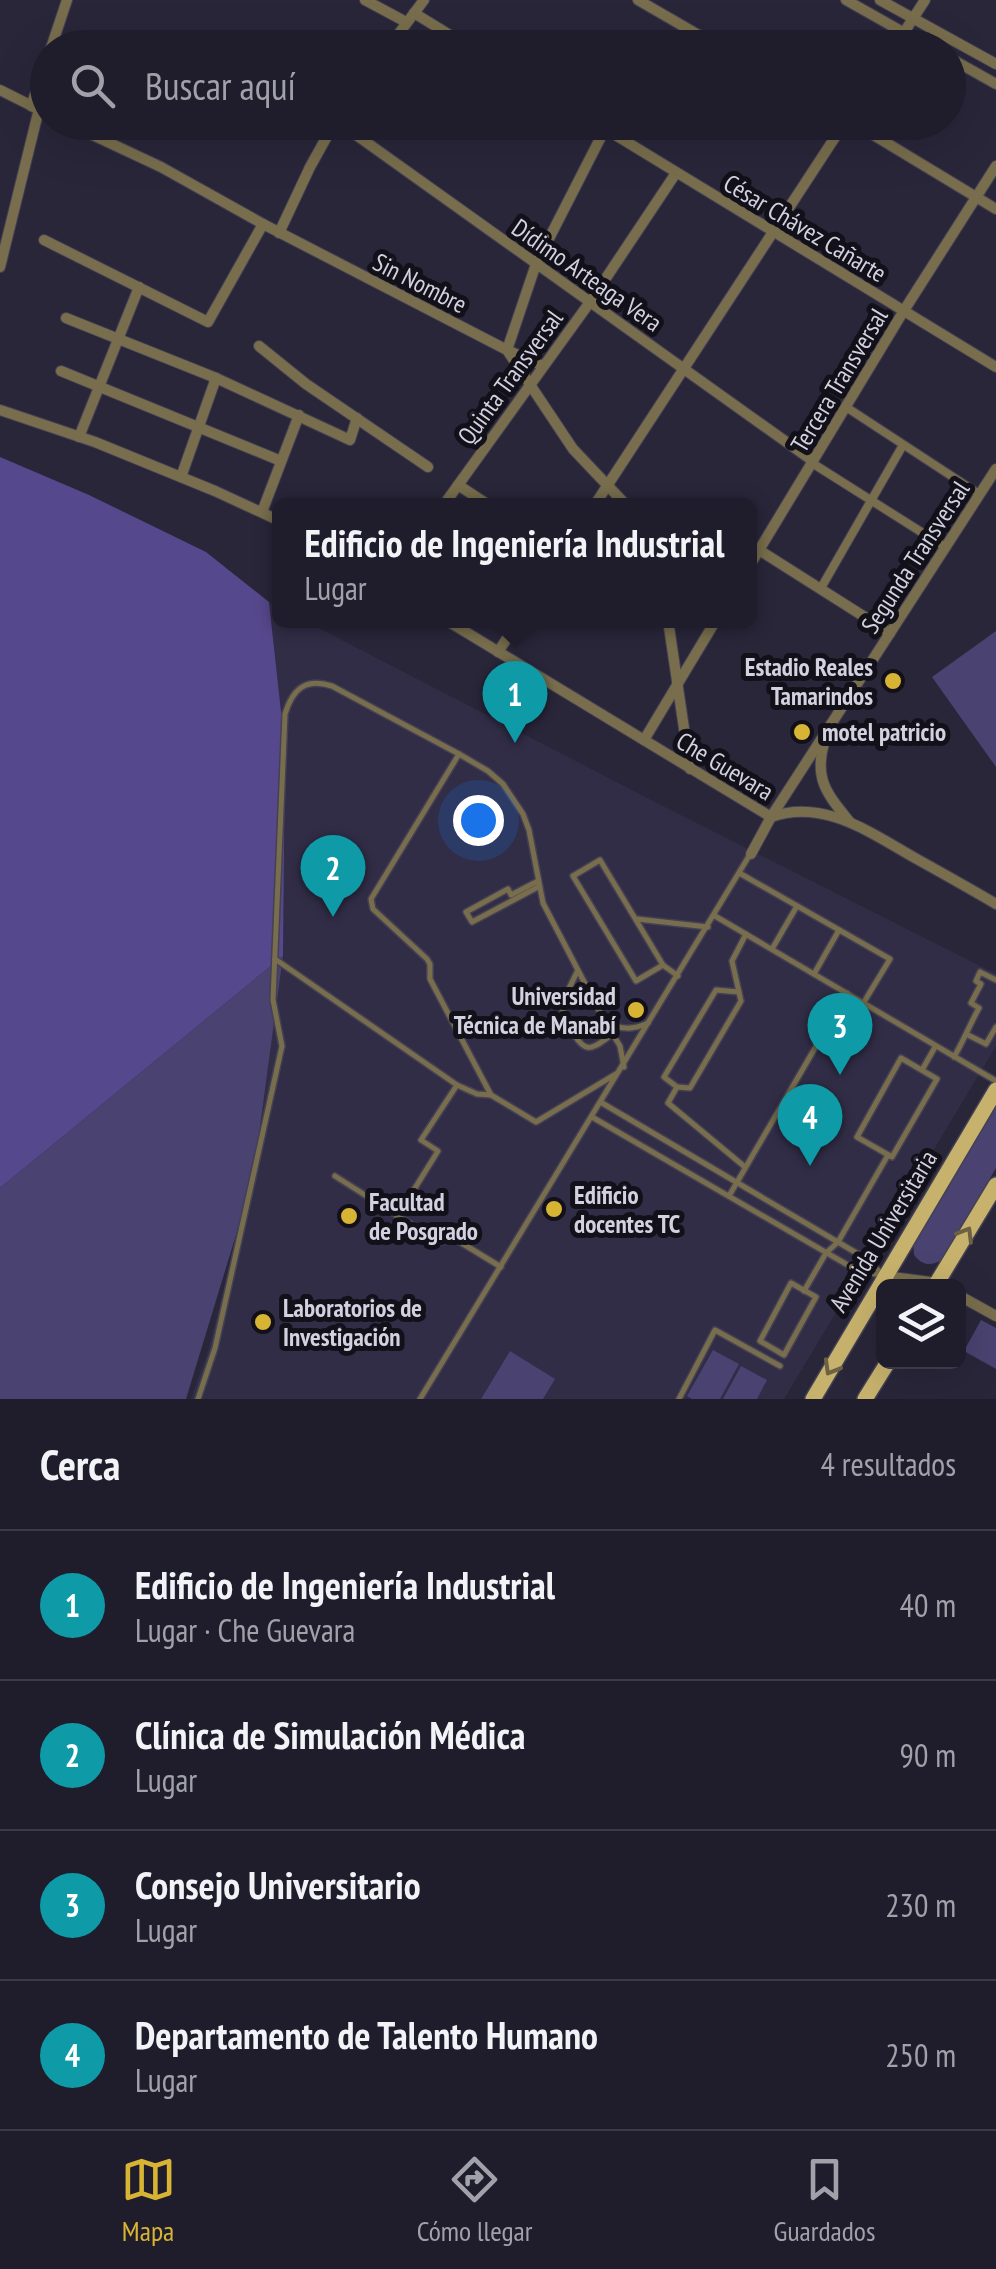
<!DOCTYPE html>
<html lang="es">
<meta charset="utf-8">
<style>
body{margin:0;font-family:"PT Sans Narrow",sans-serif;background:#2c2938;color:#f1f3f6}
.controls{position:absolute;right:30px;bottom:30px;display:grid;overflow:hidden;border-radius:15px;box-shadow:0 10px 40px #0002}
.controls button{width:90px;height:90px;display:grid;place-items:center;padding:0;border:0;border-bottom:2px solid #3c3a48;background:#1f1c2c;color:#f1f3f6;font:50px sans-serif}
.you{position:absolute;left:478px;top:820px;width:35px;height:35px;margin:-25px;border:8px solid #fff;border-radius:50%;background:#1a73e8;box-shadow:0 0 0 15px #1a73e833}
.badge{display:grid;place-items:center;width:65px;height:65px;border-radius:50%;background:#d7b434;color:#fff;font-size:32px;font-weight:700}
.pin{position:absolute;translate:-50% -82px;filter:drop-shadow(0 2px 5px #0008)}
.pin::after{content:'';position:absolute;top:52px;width:35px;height:30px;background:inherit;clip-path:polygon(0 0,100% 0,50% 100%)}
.popup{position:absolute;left:272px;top:498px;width:485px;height:130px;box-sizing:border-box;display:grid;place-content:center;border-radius:15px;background:#1f1c2c;filter:drop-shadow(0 2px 8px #0005);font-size:32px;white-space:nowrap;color:#a1a1a9}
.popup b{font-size:38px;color:#f1f3f6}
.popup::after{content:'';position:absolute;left:50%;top:100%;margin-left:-20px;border:20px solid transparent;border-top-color:#1f1c2c}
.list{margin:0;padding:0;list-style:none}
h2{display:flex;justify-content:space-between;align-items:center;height:130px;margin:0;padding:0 40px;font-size:42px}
h2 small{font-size:32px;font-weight:400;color:#a1a1a9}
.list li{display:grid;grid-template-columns:65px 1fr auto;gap:30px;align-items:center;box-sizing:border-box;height:150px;padding:0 40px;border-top:2px solid #3c3a48}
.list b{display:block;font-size:38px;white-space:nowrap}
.list p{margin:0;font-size:32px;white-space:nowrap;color:#a1a1a9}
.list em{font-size:32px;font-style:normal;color:#a1a1a9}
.icon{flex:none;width:55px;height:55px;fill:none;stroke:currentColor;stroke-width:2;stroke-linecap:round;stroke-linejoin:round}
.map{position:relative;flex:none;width:996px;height:1399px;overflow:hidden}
.search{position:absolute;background:#1f1c2c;box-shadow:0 10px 40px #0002;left:30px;right:30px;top:30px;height:110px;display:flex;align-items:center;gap:25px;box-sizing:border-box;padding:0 35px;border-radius:55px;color:#a1a1a9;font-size:38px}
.sheet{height:730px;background:#1f1c2c}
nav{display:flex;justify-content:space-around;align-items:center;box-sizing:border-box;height:140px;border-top:2px solid #3c3a48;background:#1f1c2c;font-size:28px;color:#a1a1a9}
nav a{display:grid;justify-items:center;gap:5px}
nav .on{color:#d7b434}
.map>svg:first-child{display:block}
.built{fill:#312d47}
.green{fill:#4a4270}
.forest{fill:#56488c}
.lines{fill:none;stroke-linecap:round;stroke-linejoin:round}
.service-casing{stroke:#444154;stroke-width:8}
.pedestrian-casing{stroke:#444154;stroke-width:10}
.minor-casing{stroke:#444154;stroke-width:12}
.primary-casing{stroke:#444154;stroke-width:18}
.service{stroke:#786e4d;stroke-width:5}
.pedestrian{stroke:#786e4d;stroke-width:8}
.minor{stroke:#786e4d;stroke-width:10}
.primary{stroke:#c7b26d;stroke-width:15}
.oneway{stroke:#6c6143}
.poi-dot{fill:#d7b434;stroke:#121019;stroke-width:4}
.labels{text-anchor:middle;stroke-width:10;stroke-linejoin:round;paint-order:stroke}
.street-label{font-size:25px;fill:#d3d1df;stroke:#121019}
.poi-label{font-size:25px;font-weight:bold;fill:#d3d1df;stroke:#121019;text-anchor:start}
</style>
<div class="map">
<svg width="996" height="1399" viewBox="0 0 996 1399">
<rect width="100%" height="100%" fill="#29263a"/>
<!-- built -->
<polygon class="built" points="269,602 280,608 280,620 305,621 657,803 996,974 996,1046 784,1399 191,1399 207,1354 253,1180 283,956 285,748"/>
<!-- green -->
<g class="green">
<polygon points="996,631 996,767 932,677"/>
<polygon points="283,956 253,1179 186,1399 0,1399 0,1188"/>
<path d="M996,1100V1168L942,1260C930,1266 923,1266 914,1255L913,1241Z"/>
<polygon points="981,1320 996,1328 996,1369 964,1351"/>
<polygon points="713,1350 739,1364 720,1399 692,1399 687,1396"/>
<polygon points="510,1351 555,1379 543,1399 481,1399"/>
<polygon points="741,1366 767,1380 757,1399 723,1399"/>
</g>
<!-- forest -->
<polygon class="forest" points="0,457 89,495 206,552 269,602 285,748 283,956 0,1188"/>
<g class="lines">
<!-- service casing -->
<g class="service-casing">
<g id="service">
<polyline points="459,754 371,899 373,909 427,959 430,964 430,979 491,1095 536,1122 616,1074"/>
<polyline points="741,874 890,959 864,1002"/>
<polyline points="538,881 511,895 508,889 466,912 472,922 538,887"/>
<polyline points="715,916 996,1081"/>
<polyline points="637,919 708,927"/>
<polyline points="772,949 797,906"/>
<polyline points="275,959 457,1085 477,1094 491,1095"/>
<polyline points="663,965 636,981 573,876 600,860 663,965 678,976"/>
<path d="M577,972C572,983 562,999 563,1011C564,1019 570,1027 574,1034C587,1057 595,1046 613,1034"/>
<polyline points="814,974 839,930"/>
<polyline points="739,992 716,990 664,1077 677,1087 668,1103 745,1167"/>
<path d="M606,1022C621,1030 633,1030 648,1023"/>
<polyline points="968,1035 986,1044 996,1027"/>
<path d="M954,1057C964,1040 970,1024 979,1008L971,1003L981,984L976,981L980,972L996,980"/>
<polygon points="901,1058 937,1079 892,1157 857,1137"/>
<polyline points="922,1070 935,1047"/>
<polyline points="677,1087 690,1088 741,1001 732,961 746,934"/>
<polyline points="602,1103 865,1258 882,1274"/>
<polyline points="592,1117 858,1271 882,1275"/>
<polyline points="335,1176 439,1242 455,1239 501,1267"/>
<polyline points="729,1196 847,993"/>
<polyline points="397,1217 438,1151 421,1140 457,1085"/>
<polygon points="791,1283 816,1297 784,1355 760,1341"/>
<polyline points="804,1291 826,1253 838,1242 888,1155"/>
<path d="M198,1399L215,1348L282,1046L273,1000L285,714C293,688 306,678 332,686L459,754L488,771L503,784L523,814L529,830L543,903L604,1020L620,1046L624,1067"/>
<polyline points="420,1399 749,856"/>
<polyline points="679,1399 715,1330 780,1366"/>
</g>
</g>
<!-- pedestrian casing -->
<g class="pedestrian-casing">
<g id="pedestrian">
<polyline points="846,407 979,494"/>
<polyline points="812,463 945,547"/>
<polyline points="821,588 903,445"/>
</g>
</g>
<!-- minor casing -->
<g class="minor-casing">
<g id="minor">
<polyline points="365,0 406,22"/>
<polyline points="638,0 721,48"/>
<polyline points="846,0 931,48"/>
<polyline points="880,0 996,64"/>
<polyline points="414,13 471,48"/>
<polyline points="211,42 220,48"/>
<polyline points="51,48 67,0"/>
<polyline points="388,48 424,0"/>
<polyline points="894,48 925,0"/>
<polyline points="948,57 996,84"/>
<polyline points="0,90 48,114"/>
<polyline points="65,122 161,167 263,224 507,350 543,366"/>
<polyline points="338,122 813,461"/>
<polyline points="594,122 996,367"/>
<polyline points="852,122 996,209"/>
<polyline points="605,129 536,264 507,350 573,449 627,506"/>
<polyline points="279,233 310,167 335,122"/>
<polyline points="44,240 208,322 263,224"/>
<polyline points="0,267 39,109 31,106 48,58"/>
<polyline points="66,318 216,378 350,440 357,418"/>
<polyline points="259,346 306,384 428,467"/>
<polyline points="61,371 281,461"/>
<polyline points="0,410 95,442 215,491 280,521"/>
<polyline points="79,437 139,287"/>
<polyline points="181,477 216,378"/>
<polyline points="458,485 490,506"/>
<polyline points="443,506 590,302 676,173"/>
<polyline points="594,506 845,122"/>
<polyline points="262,512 299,415"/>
<polyline points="759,550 890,633"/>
<polyline points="750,565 903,312 996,166"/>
<path d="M446,620L771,817C823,798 871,833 915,858C942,873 969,888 996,904"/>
<polyline points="668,620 690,769"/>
<polyline points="498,652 519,620"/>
<polyline points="644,740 716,620"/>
<path d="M824,743C814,779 827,794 849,821"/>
<polyline points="751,854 771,817 996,469"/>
<polyline points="884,1276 938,1283"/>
<polyline points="958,1295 996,1316"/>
</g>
</g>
<!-- primary casing -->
<g class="primary-casing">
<g id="primary">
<polyline points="935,1286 996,1185"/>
<polyline points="813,1399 996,1090"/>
<polyline points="865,1399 888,1362"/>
</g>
</g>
<!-- service -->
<use href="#service" class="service"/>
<!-- pedestrian -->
<use href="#pedestrian" class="pedestrian"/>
<!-- minor -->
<use href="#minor" class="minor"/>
<!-- primary -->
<use href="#primary" class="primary"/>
</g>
<!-- one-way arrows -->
<defs><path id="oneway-chevron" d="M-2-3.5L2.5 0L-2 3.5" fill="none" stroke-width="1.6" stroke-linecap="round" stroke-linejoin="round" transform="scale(2.5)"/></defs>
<g class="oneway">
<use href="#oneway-chevron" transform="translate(966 1234) rotate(-59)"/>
<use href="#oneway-chevron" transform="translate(831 1368) rotate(120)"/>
</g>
<!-- markers -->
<g class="poi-dot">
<circle cx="893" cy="681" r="10"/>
<circle cx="802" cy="732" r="10"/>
<circle cx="636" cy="1010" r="10"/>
<circle cx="554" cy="1209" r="10"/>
<circle cx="349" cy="1216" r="10"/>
<circle cx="263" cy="1322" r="10"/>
</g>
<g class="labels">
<!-- street labels -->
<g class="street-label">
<text transform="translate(805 228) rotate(31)" y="9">César Chávez Cañarte</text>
<text transform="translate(587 275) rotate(35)" y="9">Dídimo Arteaga Vera</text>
<text transform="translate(420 283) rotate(27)" y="9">Sin Nombre</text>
<text transform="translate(510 377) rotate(-54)" y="9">Quinta Transversal</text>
<text transform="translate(839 380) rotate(-59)" y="9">Tercera Transversal</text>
<text transform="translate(915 557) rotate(-57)" y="9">Segunda Transversal</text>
<text transform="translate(725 766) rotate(31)" y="9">Che Guevara</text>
<text transform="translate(883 1231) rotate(-59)" y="9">Avenida Universitaria</text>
</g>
<!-- poi labels -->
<g class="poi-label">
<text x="873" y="676" text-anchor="end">Estadio Reales<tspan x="873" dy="29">Tamarindos</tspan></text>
<text x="822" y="741">motel patricio</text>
<text x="616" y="1005" text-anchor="end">Universidad<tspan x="616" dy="29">Técnica de Manabí</tspan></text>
<text x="574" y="1204">Edificio<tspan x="574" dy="29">docentes TC</tspan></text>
<text x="369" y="1211">Facultad<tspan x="369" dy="29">de Posgrado</tspan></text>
<text x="283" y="1317">Laboratorios de<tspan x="283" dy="29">Investigación</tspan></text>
</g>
</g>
</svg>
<div class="controls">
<button><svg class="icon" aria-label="layers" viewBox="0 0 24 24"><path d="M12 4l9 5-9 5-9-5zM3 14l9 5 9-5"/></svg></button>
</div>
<div class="you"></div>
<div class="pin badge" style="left:515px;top:743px;background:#0f9aa8">1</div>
<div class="popup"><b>Edificio de Ingeniería Industrial</b>Lugar</div>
<div class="pin badge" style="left:333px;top:917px;background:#0f9aa8">2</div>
<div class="pin badge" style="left:840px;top:1075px;background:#0f9aa8">3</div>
<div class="pin badge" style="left:810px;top:1166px;background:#0f9aa8">4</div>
<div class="search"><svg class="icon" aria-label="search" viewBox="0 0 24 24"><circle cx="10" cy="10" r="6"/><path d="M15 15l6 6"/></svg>Buscar aquí</div>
</div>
<section class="sheet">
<h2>Cerca<small>4 resultados</small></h2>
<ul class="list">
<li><span class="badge" style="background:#0f9aa8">1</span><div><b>Edificio de Ingeniería Industrial</b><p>Lugar · Che Guevara</p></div><em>40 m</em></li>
<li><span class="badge" style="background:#0f9aa8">2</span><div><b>Clínica de Simulación Médica</b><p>Lugar</p></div><em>90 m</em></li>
<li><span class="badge" style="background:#0f9aa8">3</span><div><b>Consejo Universitario</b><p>Lugar</p></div><em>230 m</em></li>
<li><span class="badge" style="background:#0f9aa8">4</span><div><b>Departamento de Talento Humano</b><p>Lugar</p></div><em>250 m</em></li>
</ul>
</section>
<nav>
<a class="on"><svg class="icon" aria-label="map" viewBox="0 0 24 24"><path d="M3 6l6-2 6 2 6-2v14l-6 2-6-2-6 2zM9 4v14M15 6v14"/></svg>Mapa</a>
<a><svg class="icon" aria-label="directions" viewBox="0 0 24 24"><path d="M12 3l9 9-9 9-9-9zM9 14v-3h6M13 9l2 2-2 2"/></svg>Cómo llegar</a>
<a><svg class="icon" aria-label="saved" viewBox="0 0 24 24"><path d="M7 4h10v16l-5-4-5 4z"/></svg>Guardados</a>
</nav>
